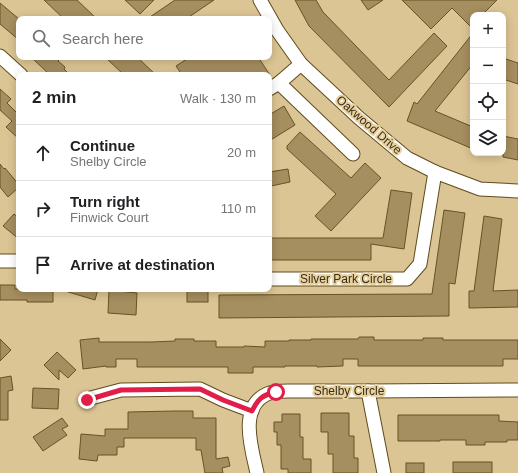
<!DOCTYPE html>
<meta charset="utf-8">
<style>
body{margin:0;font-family:Helvetica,sans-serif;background:#f6f6f6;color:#202124}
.controls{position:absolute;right:12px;top:12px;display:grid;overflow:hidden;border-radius:8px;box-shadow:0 2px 10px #0003}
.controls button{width:36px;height:36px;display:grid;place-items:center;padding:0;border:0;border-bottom:1px solid #e0e0e0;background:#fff;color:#202124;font:20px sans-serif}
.stop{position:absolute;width:12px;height:12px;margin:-9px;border:3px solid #e11d48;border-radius:50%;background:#fff}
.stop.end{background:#e11d48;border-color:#fff;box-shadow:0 1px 4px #0008}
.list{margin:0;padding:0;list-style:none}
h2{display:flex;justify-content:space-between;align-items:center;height:52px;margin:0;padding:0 16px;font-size:17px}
h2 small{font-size:13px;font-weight:400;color:#757577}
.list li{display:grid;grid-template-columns:26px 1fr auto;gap:12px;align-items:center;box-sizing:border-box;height:56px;padding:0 16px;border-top:1px solid #e0e0e0}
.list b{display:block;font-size:15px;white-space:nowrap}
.list p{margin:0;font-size:13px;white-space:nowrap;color:#757577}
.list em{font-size:13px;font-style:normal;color:#757577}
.icon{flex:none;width:22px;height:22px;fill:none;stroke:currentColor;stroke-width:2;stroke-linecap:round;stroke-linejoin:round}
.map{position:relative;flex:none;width:518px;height:473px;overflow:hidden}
.search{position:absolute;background:#fff;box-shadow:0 2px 10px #0003;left:16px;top:16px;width:256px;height:44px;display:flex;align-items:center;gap:10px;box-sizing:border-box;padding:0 14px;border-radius:8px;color:#757577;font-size:15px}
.panel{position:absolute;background:#fff;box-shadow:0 2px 10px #0003;left:16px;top:72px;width:256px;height:220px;border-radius:8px}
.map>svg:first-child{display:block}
.building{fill:#a58e5f;stroke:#675324}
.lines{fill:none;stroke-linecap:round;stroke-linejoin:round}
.minor-casing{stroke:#604b1c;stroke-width:15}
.minor{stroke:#fff;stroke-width:13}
.route{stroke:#e11d48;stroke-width:5}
.labels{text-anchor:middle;stroke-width:4;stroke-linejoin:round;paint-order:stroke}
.street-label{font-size:12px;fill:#372e1a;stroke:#e9d2a0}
</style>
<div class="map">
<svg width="518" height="473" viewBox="0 0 518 473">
<rect width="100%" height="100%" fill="#dcc594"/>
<!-- building -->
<g class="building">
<polygon points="44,0 77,0 97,19 64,19"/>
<polygon points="125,0 154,0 140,14"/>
<polygon points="175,0 214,0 186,19 147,19"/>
<polygon points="295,0 316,0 323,12 389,80 434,33 447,46 389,107 309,26"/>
<polygon points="361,0 383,0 368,10"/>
<polygon points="402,0 497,0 482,15 473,15 473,29 452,8 431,29"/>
<polygon points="0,3 19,19 19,40 0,24"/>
<polygon points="473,33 473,64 435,111 473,127 473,149 407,121 414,102 417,104"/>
<polygon points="31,57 62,57 58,61 65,67 64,69 70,75 50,75"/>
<polygon points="105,57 137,57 156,75 124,75"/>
<polygon points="190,57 258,57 270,75 182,75 176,66"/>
<polygon points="503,58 518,63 518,84 503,79"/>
<polygon points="0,89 11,99 7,103 18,114 19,113 19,139 6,127 12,121 0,110"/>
<polygon points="284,106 295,125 269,141 269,115"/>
<polygon points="300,132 351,178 365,163 381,178 331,231 315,216 336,194 287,149 287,146"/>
<polygon points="503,136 518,139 518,160 503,157"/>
<polygon points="0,164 4,169 5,168 19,185 19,187 8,197 0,187"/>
<polygon points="288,169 290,182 271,186 269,172"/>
<polygon points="391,190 412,193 404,249 371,244 371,260 269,260 269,238 383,238"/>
<polygon points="444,210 465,213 455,284 449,283 449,316 219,318 219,295 432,294"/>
<polygon points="14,214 19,218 19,239 3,226"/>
<polygon points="484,216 502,219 493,291 518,290 518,307 469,308 469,291 474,291"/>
<polygon points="0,285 15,285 15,289 53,289 53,302 27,302 27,300 0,300"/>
<polygon points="65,289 98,289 95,300 65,291"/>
<rect x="187" y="289" width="21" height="13"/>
<polygon points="109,290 137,293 136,315 108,313"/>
<polygon points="359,337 374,337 374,340 423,340 423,338 443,338 443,340 518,340 518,359 503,359 503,366 358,366 358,359 343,359 343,366 317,367 317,366 285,366 285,367 253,367 253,373 228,373 228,367 137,367 137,359 116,359 116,367 106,367 106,366 83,369 80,340 99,338 99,342 151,342 175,341 175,339 194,339 194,341 216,341 216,347 244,347 244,346 265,347 265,341 289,341 289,340 311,340 311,339 358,339"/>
<polygon points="0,339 11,350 0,361"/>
<polygon points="57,352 76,370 68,378 59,370 59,380 44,365"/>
<polygon points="11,376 13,390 8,391 8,420 0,420 0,378"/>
<polygon points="33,388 59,389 58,409 32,408"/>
<polygon points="174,411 193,411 193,418 216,418 216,459 228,457 230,466 222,468 223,473 205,473 201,450 196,450 196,438 124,438 124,447 117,447 117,455 98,455 97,461 79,459 81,434 105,436 105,429 128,429 128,412"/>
<polygon points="321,413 349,413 349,436 354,436 354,458 358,458 358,473 333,473 333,454 328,454 328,432 321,432"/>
<polygon points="282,414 300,414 300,437 303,437 303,459 311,459 311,473 288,473 288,469 281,469 281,445 277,445 277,432 274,432 274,422 282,422"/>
<polygon points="398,415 499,415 499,421 518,422 518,440 507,440 507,442 485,442 485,445 466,445 466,440 440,440 440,441 398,441"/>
<polygon points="62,418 68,426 62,429 67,435 43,451 33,437"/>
<rect x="453" y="462" width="39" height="11"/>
<rect x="406" y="463" width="18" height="10"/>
</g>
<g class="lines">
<!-- minor casing -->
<g class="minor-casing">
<g id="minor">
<polyline points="260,0 277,30 301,64 359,118 407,158 435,172 480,189 518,191"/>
<polyline points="0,56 21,75"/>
<polyline points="279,83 353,154"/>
<polyline points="269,89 279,83 301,64"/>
<polyline points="0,261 19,261"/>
<polyline points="269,279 407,279 420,264 435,172"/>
<polyline points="368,391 384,473"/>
<polyline points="87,399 121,390 200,389 223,400 252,411"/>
<path d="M257,473C252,450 238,407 267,394C274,391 281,391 288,391H368L518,390"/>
</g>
</g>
<!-- minor -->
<use href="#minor" class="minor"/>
</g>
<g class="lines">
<!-- route -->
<path class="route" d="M87,400L121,390L200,389L223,400L252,411C258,399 262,395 276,392"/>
</g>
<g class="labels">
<!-- street labels -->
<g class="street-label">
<text transform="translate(369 125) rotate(41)" y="4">Oakwood Drive</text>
<text x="346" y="283">Silver Park Circle</text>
<text x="349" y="395">Shelby Circle</text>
</g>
</g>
</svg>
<div class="controls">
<button>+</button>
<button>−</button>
<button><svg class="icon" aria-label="locate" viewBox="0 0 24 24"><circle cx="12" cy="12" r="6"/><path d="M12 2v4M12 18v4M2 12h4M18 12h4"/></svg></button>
<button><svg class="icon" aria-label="layers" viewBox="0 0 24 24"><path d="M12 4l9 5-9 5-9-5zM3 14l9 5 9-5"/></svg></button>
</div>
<div class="stop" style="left:276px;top:392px"></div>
<div class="stop end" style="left:87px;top:400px"></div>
<div class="search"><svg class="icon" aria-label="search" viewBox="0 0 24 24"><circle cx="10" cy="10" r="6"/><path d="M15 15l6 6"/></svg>Search here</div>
<section class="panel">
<h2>2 min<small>Walk · 130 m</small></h2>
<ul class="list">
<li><svg class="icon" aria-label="ahead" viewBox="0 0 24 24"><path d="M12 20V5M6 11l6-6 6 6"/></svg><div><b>Continue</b><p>Shelby Circle</p></div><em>20 m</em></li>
<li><svg class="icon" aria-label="right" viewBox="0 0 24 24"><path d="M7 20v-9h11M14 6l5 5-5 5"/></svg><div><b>Turn right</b><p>Finwick Court</p></div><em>110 m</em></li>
<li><svg class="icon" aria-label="arrive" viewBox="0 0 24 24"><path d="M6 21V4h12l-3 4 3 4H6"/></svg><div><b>Arrive at destination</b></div></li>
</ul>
</section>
</div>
